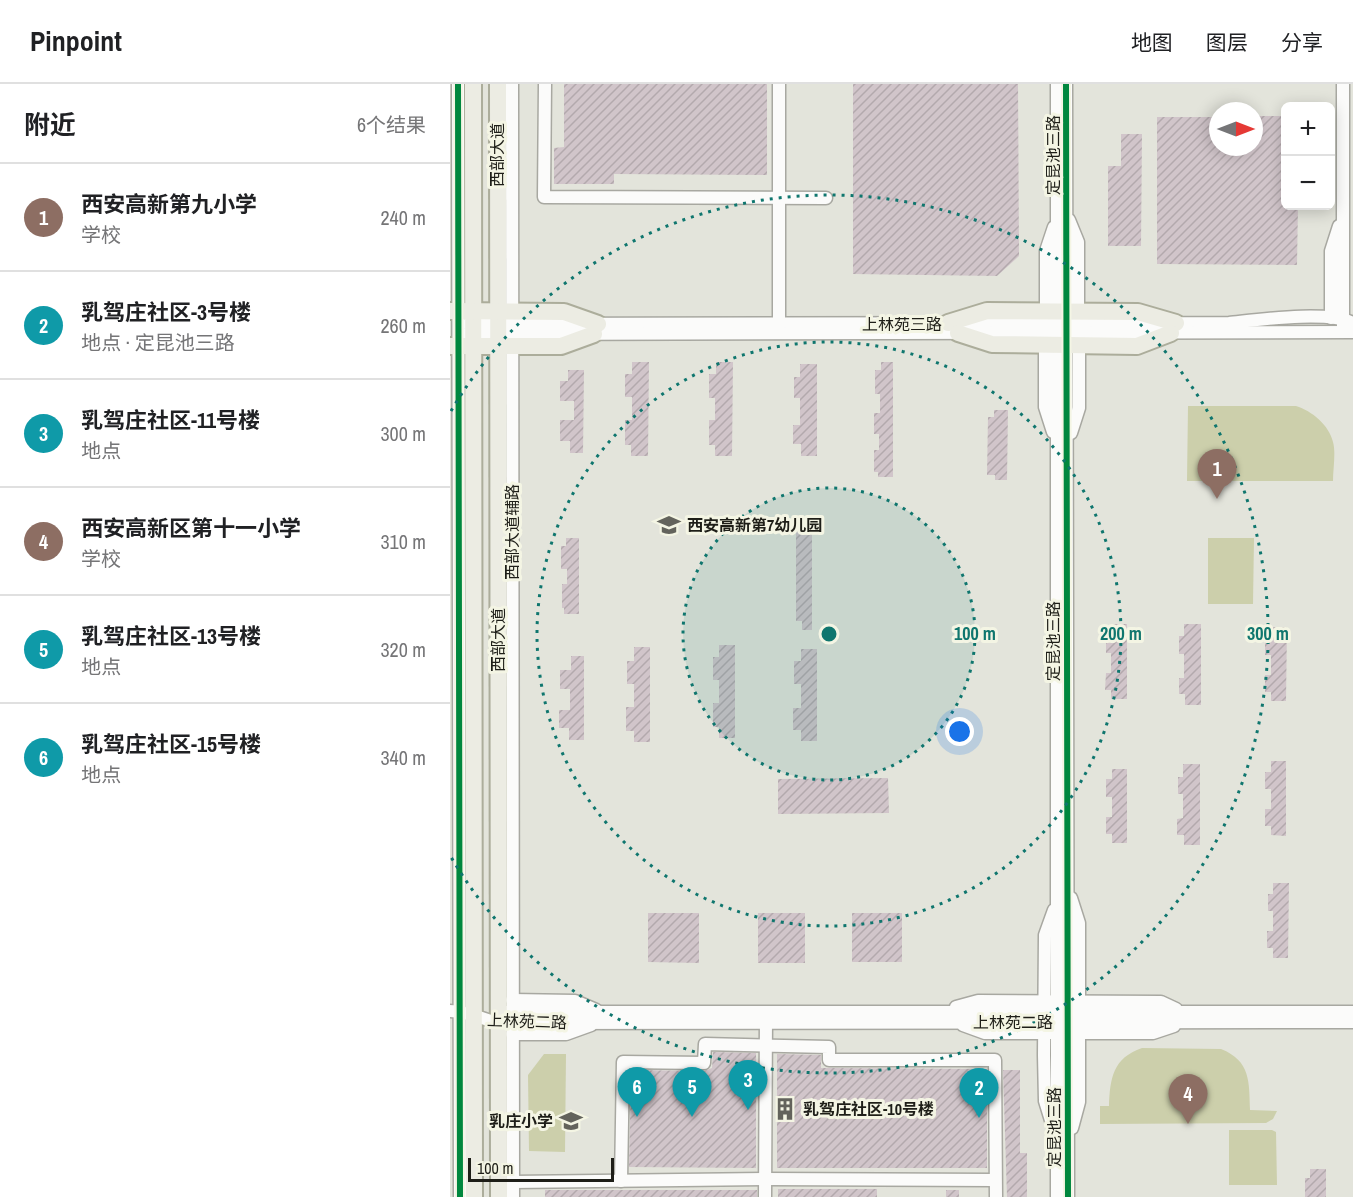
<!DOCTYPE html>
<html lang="zh">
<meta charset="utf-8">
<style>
body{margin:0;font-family:"Archivo Narrow","Noto Sans SC",sans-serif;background:#f6f6f6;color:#202124}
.controls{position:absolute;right:18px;top:18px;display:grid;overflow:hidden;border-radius:9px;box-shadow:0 3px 15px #0003}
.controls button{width:54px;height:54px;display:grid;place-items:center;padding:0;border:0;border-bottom:2px solid #e0e0e0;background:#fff;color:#202124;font:30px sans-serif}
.compass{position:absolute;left:759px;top:18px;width:54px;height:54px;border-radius:50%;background:#fff;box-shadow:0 3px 15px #0003;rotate:90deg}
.scale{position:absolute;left:18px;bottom:15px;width:146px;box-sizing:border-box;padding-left:6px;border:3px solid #1e1e18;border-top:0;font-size:16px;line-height:21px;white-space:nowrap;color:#1e1e18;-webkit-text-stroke:4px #f4f5e4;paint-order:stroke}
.you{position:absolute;left:510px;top:648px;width:21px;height:21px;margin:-15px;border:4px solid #fff;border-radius:50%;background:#1a73e8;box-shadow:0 0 0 9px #1a73e833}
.badge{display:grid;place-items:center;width:39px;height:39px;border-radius:50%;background:#2563eb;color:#fff;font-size:20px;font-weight:700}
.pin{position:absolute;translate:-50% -50px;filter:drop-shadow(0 2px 3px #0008)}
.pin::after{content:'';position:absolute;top:32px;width:21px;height:18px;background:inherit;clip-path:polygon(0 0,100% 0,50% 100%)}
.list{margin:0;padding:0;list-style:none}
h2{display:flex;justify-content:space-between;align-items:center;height:78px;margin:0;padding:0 24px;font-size:26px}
h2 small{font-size:20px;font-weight:400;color:#757577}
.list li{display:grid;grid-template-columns:39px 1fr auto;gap:18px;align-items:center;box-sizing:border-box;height:108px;padding:0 24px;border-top:2px solid #e0e0e0}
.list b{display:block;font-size:22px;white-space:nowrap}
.list p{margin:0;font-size:20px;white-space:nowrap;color:#757577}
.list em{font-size:20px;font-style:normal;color:#757577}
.map{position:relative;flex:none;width:903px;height:1113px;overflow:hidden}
header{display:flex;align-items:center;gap:36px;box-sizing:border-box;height:84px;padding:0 30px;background:#fff;border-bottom:2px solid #e0e0e0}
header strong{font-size:28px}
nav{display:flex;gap:33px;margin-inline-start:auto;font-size:21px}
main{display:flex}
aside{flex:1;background:#fff}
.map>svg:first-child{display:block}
.pitch{fill:#cccfab}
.building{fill:url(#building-hatch)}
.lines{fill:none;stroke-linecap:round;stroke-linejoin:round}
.minor-casing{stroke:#a8a8a1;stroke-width:15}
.major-casing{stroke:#acad9b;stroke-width:20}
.minor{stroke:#fbfbfa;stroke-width:12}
.major{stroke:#ecece3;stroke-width:16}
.cycleway-casing{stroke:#f4f5e4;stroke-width:10}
.cycleway{stroke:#00873e;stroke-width:6}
.ring{fill:none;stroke:#0f766e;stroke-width:3;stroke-dasharray:3 6}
.labels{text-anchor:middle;stroke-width:6;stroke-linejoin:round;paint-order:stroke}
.street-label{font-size:16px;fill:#1e1e18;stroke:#f4f5e4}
.poi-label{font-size:16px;font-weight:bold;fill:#1e1e18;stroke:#f4f5e4;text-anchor:start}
.centre{fill:#0f766e;stroke:#f4f5e4;stroke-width:3}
.ring-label{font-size:18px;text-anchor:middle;font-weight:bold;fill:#0f766e;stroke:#f4f5e4;stroke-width:6;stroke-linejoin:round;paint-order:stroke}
</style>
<header>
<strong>Pinpoint</strong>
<nav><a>地图</a><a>图层</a><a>分享</a></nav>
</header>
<main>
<aside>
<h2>附近<small>6个结果</small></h2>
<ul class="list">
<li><span class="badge" style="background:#8d6e63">1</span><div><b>西安高新第九小学</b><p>学校</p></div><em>240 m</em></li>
<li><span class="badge" style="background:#0f9aa8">2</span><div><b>乳驾庄社区-3号楼</b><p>地点 · 定昆池三路</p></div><em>260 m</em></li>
<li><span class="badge" style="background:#0f9aa8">3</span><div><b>乳驾庄社区-11号楼</b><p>地点</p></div><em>300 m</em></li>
<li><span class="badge" style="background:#8d6e63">4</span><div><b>西安高新区第十一小学</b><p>学校</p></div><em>310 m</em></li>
<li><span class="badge" style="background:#0f9aa8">5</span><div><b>乳驾庄社区-13号楼</b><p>地点</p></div><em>320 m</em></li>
<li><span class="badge" style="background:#0f9aa8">6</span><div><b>乳驾庄社区-15号楼</b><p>地点</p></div><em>340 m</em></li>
</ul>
</aside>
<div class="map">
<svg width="903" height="1113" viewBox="0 0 903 1113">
<defs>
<pattern id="building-hatch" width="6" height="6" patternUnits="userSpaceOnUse" patternTransform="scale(1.5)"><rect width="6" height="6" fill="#d1c5ca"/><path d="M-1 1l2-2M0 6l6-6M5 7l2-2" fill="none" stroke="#b3a9ad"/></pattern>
</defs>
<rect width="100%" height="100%" fill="#e3e4db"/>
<!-- pitch -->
<g class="pitch">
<path d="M738,322H846C862,327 879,341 883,358C886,369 883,385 883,397H737Z"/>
<polygon points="758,454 804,454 803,520 758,520"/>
<path d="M692,964L771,965C801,977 799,998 800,1026L827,1027L823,1035L816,1039L650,1040V1022H659C660,994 663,974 692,964Z"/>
<polygon points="94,970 116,970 115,1068 79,1067 78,991"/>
<polygon points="779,1046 822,1046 826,1048 827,1101 779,1101"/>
</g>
<!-- building -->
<g class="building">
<polygon points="114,0 317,0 317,91 164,90 164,100 104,100 104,64 114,63"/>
<polygon points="403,0 568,0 569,172 547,192 403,190"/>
<polygon points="804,32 836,32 836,122 848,122 847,181 707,180 707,33 768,33 768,63 804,63"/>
<polygon points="671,50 692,50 691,162 658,162 658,82 671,82"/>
<polygon points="182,278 199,278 198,372 181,372 181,361 175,361 175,336 182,336 182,313 175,313 175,290 182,290"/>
<polygon points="266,278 283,278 282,372 265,372 265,361 259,361 259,336 265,336 265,314 259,314 259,290 266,290"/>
<polygon points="431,278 443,278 443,393 428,393 428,388 424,388 424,366 429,366 429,350 424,350 424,329 430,329 430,310 425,310 425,286 431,286"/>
<polygon points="350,280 367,280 367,372 351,372 351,360 343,360 343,341 350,341 350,314 344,314 344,293 350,293"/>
<polygon points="118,286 134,286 133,369 120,369 120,357 110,357 110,336 124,336 124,317 110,317 110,297 118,297"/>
<polygon points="544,326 558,326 557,396 545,396 545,391 537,391 538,333 544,333"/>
<polygon points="352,434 362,434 362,546 352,546 352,537 346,537 346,440 352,440"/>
<polygon points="116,454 129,454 129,530 114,530 114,524 112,524 112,500 117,500 117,485 111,485 111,462 116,462"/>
<polygon points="662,540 677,540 677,615 661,615 661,606 655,606 656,589 661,589 661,569 656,569 656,551 661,551"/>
<polygon points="734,540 751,540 751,621 735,621 735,610 729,610 729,594 734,594 734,570 729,570 729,552 734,552"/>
<polygon points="821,543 837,543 836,617 821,617 821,608 815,608 815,591 821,591 821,571 815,571 815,553 821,553"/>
<polygon points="269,561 285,561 285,654 269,654 269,643 263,643 263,619 269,619 269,596 263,596 263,573 269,573"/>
<polygon points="184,563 200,563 200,658 184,658 184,647 176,647 176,623 184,623 184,600 177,600 177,577 184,577"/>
<polygon points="351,565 367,565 367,657 351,657 351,646 343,646 343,624 351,624 351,600 344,600 344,577 351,577"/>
<polygon points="121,572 134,572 134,656 119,656 119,644 109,644 109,626 120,626 120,605 110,605 110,586 121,586"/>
<polygon points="821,677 836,677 836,752 821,751 821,742 815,742 815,725 821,725 821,705 815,705 815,688 821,688"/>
<polygon points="733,680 750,680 750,761 734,761 734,751 727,751 727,735 733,734 733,710 728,710 728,693 733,693"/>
<polygon points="662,685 677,685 677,759 662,759 662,750 656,750 656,733 662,733 662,713 656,713 656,695 662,695"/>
<polygon points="438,694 439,729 328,730 328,695"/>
<polygon points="823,799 839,799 838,874 823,874 823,864 817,864 817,847 823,847 823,827 818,827 818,810 823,810"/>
<polygon points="198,829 249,829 249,879 198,878"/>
<rect x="308" y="829" width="47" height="50"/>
<rect x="402" y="829" width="50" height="49"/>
<polygon points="263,968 306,969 306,1084 179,1083 181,986 254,987 262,984"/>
<polygon points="327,970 371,971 371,984 379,984 537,985 537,1084 327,1084"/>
<polygon points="553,986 570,986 570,1069 577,1069 577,1113 557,1113"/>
<polygon points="860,1085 876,1085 876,1113 855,1113 855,1094 860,1094"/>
<rect x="328" y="1105" width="99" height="8"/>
<rect x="95" y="1106" width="212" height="7"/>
<rect x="496" y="1106" width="13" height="7"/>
</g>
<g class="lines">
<!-- minor casing -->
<g class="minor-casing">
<g id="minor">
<polyline points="8,0 10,1113"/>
<polyline points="62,0 63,1113"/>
<polyline points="95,0 94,113 376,114"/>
<polyline points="329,0 329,245"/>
<polyline points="607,0 607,1113"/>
<polyline points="616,0 618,1113"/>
<polyline points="893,0 893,242"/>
<polyline points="619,136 628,158 628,234"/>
<polyline points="881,234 881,167 889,142"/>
<polyline points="596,235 596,167 604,143"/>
<path d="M18,240L779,239C808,236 878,226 903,239"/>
<polyline points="16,250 903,248"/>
<polyline points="595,253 595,323 603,348"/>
<polyline points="621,349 629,324 629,254"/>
<polyline points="621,814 629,839 629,1018 622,1044"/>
<polyline points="604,826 595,851 594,971 595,1017 604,1046"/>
<polyline points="62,916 125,917 146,926"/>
<polyline points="506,923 528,917 711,918 726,925"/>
<path d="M0,927C15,927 33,935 48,939L903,938"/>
<polyline points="55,928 903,928"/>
<polyline points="513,941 535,949 602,949"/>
<polyline points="622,949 703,949 724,942"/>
<polyline points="62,950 116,950 141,941"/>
<polyline points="171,1097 173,978 254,979 255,960 379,963 379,976 545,976 546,1113"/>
<polyline points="63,1098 315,1095 545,1096"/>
<polyline points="315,1113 316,932"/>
</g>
</g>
<!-- major casing -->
<g class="major-casing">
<g id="major">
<polyline points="23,0 24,1113"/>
<polyline points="48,0 49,1113"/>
<polyline points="0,227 114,228 148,240"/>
<polyline points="498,239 537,227 688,228 726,239"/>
<polyline points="508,249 542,260 687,262 721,249"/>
<polyline points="0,262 111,262 144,250"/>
</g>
</g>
<!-- minor -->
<use href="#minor" class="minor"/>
<!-- major -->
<use href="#major" class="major"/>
<!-- cycleway casing -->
<g class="cycleway-casing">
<g id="cycleway">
<polyline points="8,0 10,1113"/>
<polyline points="616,0 618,1113"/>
</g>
</g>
<!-- cycleway -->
<use href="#cycleway" class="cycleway"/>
</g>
<!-- distance rings -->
<circle cx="379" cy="550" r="146" fill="#0f766e" fill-opacity=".12"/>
<g class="ring">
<circle cx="379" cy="550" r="146"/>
<circle cx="379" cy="550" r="292"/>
<path d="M1 327A439 439 0 1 1 1 773"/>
</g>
<!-- icons -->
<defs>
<g id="school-bare" transform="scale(1.8)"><path d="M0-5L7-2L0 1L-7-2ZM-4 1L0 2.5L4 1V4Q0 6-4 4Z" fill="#63635c" stroke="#f4f5e4" stroke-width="2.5" paint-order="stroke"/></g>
<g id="building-bare" transform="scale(1.8)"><path d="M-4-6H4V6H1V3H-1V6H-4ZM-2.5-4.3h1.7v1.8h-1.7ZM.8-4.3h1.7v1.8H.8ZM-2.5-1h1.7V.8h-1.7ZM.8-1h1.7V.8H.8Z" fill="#63635c" stroke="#f4f5e4" stroke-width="2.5" paint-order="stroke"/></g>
</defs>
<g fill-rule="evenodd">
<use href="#school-bare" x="219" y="441"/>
<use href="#building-bare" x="335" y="1025"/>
<use href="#school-bare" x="121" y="1037"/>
</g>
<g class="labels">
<!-- street labels -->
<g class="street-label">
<text transform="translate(47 71) rotate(-90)" y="6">西部大道</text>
<text transform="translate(603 71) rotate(-90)" y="6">定昆池三路</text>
<text x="452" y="246">上林苑三路</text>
<text transform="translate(62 448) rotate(-90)" y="6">西部大道辅路</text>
<text transform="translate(48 556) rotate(-90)" y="6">西部大道</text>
<text transform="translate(603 557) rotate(-90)" y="6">定昆池三路</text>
<text transform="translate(77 937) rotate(2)" y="6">上林苑二路</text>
<text x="563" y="944">上林苑二路</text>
<text transform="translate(604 1043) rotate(-90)" y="6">定昆池三路</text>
</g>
<!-- poi labels -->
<g class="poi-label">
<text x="237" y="447">西安高新第7幼儿园</text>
<text x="353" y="1031">乳驾庄社区-10号楼</text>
<text x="103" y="1043" text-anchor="end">乳庄小学</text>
</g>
</g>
<circle cx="379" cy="550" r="9" class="centre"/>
<g class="ring-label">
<text x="525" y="556">100 m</text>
<text x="671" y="556">200 m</text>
<text x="818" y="556">300 m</text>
</g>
</svg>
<div class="controls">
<button>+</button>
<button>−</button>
</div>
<svg class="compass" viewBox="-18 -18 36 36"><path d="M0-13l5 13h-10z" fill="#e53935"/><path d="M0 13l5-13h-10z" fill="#757577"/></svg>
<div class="scale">100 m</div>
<div class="you"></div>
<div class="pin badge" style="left:767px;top:415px;background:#8d6e63">1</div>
<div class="pin badge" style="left:529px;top:1034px;background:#0f9aa8">2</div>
<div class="pin badge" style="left:298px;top:1026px;background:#0f9aa8">3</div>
<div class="pin badge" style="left:738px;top:1040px;background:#8d6e63">4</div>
<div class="pin badge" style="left:242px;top:1033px;background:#0f9aa8">5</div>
<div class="pin badge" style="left:187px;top:1033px;background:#0f9aa8">6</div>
</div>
</main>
